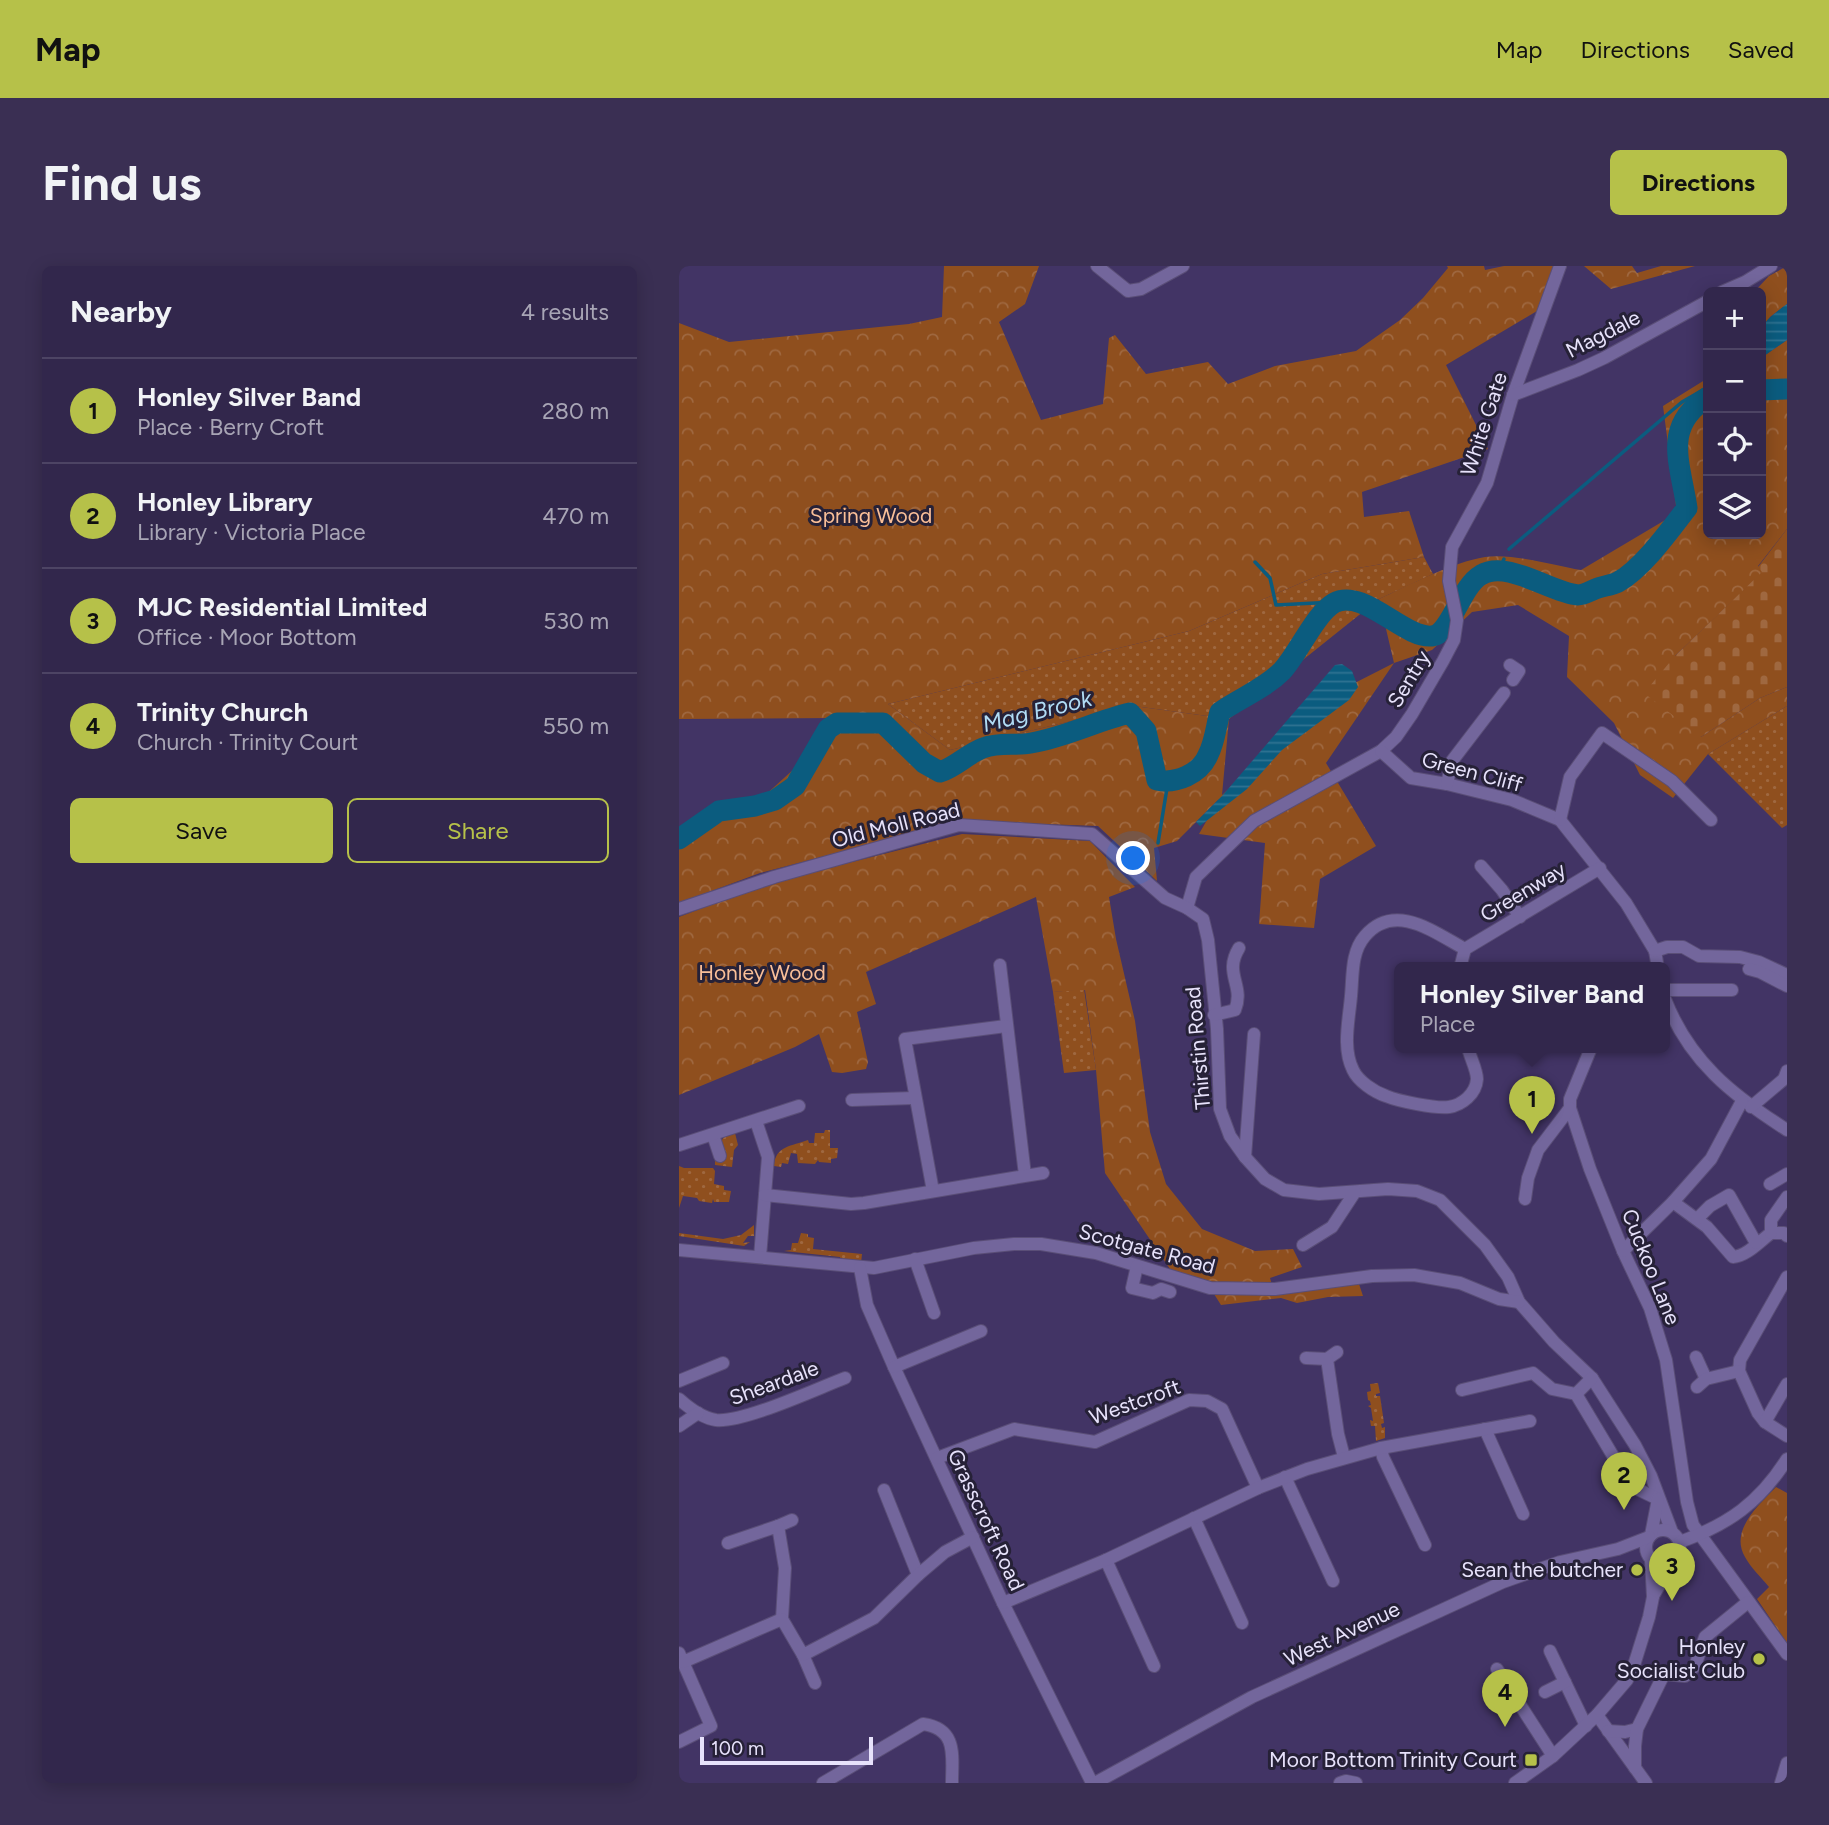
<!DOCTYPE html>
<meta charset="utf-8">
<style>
body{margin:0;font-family:Figtree,sans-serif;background:#3a2f53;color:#f1f3f6}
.controls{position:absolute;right:21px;top:21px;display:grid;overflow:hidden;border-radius:10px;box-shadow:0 4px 18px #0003}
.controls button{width:63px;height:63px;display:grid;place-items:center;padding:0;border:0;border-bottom:2px solid #4d4464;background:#32274c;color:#f1f3f6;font:35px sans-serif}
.scale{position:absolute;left:21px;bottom:18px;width:173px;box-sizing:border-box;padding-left:7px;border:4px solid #e7e2fb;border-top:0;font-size:19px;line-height:24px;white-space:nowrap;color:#e7e2fb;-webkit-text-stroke:5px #262137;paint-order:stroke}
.you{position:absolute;left:455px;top:593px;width:24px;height:24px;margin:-18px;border:5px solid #fff;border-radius:50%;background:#1a73e8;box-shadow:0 0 0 10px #1a73e833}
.badge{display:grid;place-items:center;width:46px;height:46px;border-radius:50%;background:#b6c149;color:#111;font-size:23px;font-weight:700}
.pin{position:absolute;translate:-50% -58px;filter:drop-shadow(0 2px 4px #0008)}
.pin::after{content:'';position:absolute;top:37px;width:24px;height:21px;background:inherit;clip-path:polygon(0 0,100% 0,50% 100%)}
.popup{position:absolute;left:715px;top:696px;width:276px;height:91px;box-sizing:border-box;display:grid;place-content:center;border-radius:10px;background:#32274c;filter:drop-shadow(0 2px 5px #0005);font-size:23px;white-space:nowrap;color:#a8a5b5}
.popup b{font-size:26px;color:#f1f3f6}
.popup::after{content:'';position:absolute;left:50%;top:100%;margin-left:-14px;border:14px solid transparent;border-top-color:#32274c}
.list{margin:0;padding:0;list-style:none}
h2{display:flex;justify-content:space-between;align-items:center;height:91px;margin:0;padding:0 28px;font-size:30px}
h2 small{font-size:23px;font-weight:400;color:#a8a5b5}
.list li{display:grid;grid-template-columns:46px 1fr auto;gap:21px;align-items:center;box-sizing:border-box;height:105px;padding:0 28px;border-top:2px solid #4d4464}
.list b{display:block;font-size:26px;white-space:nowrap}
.list p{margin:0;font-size:23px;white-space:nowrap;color:#a8a5b5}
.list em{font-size:23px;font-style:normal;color:#a8a5b5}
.actions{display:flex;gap:14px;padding:21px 28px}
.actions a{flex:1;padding:16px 0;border:2px solid #b6c149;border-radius:10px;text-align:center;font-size:24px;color:#b6c149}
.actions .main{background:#b6c149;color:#111}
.icon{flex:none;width:38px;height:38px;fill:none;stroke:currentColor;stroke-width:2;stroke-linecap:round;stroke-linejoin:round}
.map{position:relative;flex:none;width:1108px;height:1517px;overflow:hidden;border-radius:10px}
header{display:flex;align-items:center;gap:42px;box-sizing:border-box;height:98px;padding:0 35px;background:#b6c149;color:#111}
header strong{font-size:33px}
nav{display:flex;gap:38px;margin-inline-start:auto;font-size:24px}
.intro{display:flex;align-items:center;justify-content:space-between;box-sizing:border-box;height:168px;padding:0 42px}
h1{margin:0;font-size:49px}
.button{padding:18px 32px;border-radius:10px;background:#b6c149;color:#111;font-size:24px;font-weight:700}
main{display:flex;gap:42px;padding:0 42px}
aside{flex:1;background:#32274c;border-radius:10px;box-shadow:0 4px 18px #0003}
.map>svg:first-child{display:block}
.grass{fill:url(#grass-dots)}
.forest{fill:url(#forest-crowns)}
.cemetery{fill:url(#cemetery-stones)}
.water{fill:url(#water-rules)}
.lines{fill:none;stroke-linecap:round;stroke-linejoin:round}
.stream{stroke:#0b5c7f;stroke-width:3.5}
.river{stroke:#0b5c7f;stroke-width:21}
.minor-casing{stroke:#5a4e77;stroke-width:14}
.minor{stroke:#73669c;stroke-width:12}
.poi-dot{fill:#b6c149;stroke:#262137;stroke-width:2.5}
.labels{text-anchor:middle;stroke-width:6;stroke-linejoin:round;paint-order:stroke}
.street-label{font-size:21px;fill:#e7e2fb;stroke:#262137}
.park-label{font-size:21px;fill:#fabf98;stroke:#262137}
.poi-label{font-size:21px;fill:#e7e2fb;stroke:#262137;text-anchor:end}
.water-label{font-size:23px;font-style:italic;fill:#b1dcf5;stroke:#262137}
</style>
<header>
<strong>Map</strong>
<nav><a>Map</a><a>Directions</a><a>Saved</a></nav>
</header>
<div class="intro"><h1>Find us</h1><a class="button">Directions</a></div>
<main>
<aside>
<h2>Nearby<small>4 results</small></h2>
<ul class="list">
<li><span class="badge">1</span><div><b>Honley Silver Band</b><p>Place · Berry Croft</p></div><em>280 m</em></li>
<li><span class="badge">2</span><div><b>Honley Library</b><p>Library · Victoria Place</p></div><em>470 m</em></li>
<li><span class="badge">3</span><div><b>MJC Residential Limited</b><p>Office · Moor Bottom</p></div><em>530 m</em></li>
<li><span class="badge">4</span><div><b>Trinity Church</b><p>Church · Trinity Court</p></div><em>550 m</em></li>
</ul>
<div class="actions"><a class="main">Save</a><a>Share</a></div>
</aside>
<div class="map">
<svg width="1108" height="1517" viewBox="0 0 1108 1517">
<defs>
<pattern id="grass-dots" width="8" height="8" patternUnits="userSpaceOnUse" patternTransform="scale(1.75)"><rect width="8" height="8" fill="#8f4f1e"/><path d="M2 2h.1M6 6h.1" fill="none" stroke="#9f6840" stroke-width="1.8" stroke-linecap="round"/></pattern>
<pattern id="forest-crowns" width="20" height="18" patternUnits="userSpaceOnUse" patternTransform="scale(1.75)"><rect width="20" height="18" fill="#8f4f1e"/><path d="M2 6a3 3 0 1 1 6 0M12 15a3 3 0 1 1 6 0" fill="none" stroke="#9f6840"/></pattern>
<pattern id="cemetery-stones" width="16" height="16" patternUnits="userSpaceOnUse" patternTransform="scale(1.75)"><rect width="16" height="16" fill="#8f4f1e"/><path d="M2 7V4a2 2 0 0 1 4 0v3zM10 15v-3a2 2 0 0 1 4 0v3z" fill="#9f6840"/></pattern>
<pattern id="water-rules" width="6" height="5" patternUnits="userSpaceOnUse" patternTransform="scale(1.75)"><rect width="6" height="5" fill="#0b5c7f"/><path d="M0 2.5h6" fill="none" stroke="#2f7392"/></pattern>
</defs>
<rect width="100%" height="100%" fill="#423465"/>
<!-- grass -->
<g class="grass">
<polygon points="745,291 754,308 700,333 550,453 455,440 271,484 209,438 510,365 643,308"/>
<polygon points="1108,440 1108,559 1103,562 1029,488"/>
<polygon points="405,723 417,804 385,807 374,726"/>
<path d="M146,864H151V882H159L158,892L152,893V897L140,896L139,894L136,898L119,897L118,888L112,887L109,898L103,897L102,901L95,900C96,880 113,880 129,874L130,877H135L136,867H145Z"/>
<polygon points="56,867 59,879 55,884 53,901 36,899 36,893 47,889 42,875 46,870"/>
<polygon points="0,900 5,902 34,902 36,905 35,918 45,920 45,924 52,925 50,936 35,936 34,933 33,937 20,935 18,932 4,930 0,942"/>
<polygon points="75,959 75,970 69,970 64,977 71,976 65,980 0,970 0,967 44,973 62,969"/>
<polygon points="122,967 129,968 129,971 135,972 134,983 183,988 182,997 162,994 161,991 105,985 112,984 113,977 119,977"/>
<polygon points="699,1117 701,1127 697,1128 697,1130 701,1130 705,1157 702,1158 703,1162 706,1161 706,1172 697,1175 696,1160 692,1160 691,1154 694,1155 692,1142 689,1140 692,1139 691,1135 689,1134 688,1126 692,1125 691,1118"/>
</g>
<!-- forest -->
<g class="forest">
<path d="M265,0H360L346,38L320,56L362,154L424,138L430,72L436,69L467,108L529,96L549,118L596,100L677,85L721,54L744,32L769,2L768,0H805L806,4L825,0H888L873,36L767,99L809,183L683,226L685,251L730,245L745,291L643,308L510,365L209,438L271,484L455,440L550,453L543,529L660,425L715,397L700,333C730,319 774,296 806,291C833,287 874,299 902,304L998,247L984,140L1029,112V268H1082V92L1108,74V263L1079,300L1084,306L996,390L1022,471L1081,432L1108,421V440L1029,488L994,532L961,509L935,457L888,411L890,370L839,339L793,346L753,384L715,397L647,497L697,580L641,613L635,662L580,658L586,577L520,568L540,533L498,575L475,582L478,615L419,560L280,555L81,607L0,637V562L43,539L82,533L116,502L154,452L0,453V57L50,76L230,58L263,51Z"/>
<polygon points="905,0 953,0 958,7 982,0 1016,0 932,23"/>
<polygon points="1108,0 1108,38 1091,51 1082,63 1082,26 1075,26 1090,10"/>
<polygon points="283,568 411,575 456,621 430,631 437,673 456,755 471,866 487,918 523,963 576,985 614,983 623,1001 591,1012 595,1026 679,1015 684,1030 649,1031 618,1037 602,1032 542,1039 528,1017 493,1006 426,907 417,804 406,724 374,726 357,631 187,706 197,738 178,746 189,796 187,803 163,807 153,806 140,768 116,781 0,829 0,651 87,618"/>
<path d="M1097,1221L1108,1227V1377L1078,1333L1090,1321C1082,1311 1072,1302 1066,1291C1050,1264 1081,1238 1097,1221Z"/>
</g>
<!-- cemetery -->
<polygon class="cemetery" points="1108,263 1108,421 1081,432 1022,471 965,427 996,390 1083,306 1079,301"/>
<!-- water -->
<g class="water">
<path d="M1108,38V74L1082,92C1082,58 1080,59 1108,38Z"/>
<polygon points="663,398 673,405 679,421 670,434 603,484 568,523 521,560 517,556 543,530 656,399"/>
</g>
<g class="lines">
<!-- stream -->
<g class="stream">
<polyline points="1024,124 1028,131"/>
<polyline points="830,283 1003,136 1029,121"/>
<polyline points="576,296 591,312 597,339 656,336"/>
<polyline points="820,305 825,293"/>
<polyline points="479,577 489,516"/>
</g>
<!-- river -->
<g class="river">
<polyline points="1082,124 1108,123"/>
<path d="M0,573L40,545L76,540L96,534L116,520L149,463L158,457H204L245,497L261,506C277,501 288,488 304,482C319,476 337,480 352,477C387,471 417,455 451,447L467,465L478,514C497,518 521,508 529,489C536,476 537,460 541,446C561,432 585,423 603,405C619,388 636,348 655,337C684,321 725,373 753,370C772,368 781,321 802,309C828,293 872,327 899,329C905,329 913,324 919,322C925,320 933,319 939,316C964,302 991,264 1008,242C1001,196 983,160 1029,131"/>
</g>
<!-- minor casing -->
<g class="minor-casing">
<g id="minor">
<polyline points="418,0 449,25 462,23 504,0"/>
<polyline points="881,0 834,129 808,217 773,281 770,315 778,354 775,374 764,395 733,448 717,471 702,485 575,555 517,611 508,642 524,653 529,674 538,763 541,843 551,870 566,891 586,913 605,924 640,928 709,923 738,925 761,934 806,979 829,1011 840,1036 875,1076 913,1112 956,1179 972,1210 993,1266"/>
<polyline points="1043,26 1066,16 1092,0"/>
<polyline points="834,129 899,104 925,92 1029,35"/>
<polyline points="831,399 840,405 834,414"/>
<polyline points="702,485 732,512 768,518 833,534 881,554 947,637 976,685 979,702"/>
<polyline points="768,518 773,495 825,427"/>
<polyline points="881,554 891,511 923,467 993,515 1032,554"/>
<polyline points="802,600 823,624 841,651"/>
<polyline points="0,643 95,611 280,559 413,568 486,632 508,642"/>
<path d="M786,683C756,667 716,635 686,670C672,686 674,709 672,730C670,754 663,782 674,804C679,815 695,826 707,830C719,835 757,843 770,841C783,839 797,828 798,813C798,804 791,791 789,782"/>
<polyline points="976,685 988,681 1004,681 1020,690 1061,691 1080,696 1108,709"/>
<polyline points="321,699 346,909"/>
<polyline points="781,702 786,683 921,602"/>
<polyline points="1070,703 1081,706 1108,720"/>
<polyline points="986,724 1053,724"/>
<path d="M986,733C1010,795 1053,829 1108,864"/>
<path d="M535,749L556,744C566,719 544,708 560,682"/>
<polyline points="912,782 891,833 891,842 911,903 944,985 971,1042 987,1094 1008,1236 1014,1259 1108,1388"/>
<polyline points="173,834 235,832"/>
<polyline points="1072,841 1105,813 1108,805"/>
<polyline points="77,855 89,891 81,991"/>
<polyline points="34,869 41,890"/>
<polyline points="0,879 120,840"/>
<polyline points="566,891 575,768"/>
<polyline points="1091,918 1108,908"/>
<polyline points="254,925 226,773 327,760"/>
<polyline points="86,929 172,938 185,937 364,907"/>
<polyline points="846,933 849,912 859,884 891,842"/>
<path d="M994,936L1028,961L1054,991C1068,990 1081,975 1092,967H1105L1108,970"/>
<polyline points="1018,953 1031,940 1050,929 1077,977"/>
<polyline points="1092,967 1092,954 1108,931"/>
<polyline points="624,979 653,961 676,926"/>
<polyline points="0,984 195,1002 295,982 335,978 362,978 417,987 531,1022 596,1023 693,1010 735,1009 781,1017 820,1033 840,1036"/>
<polyline points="944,985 994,936 1032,893 1063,835"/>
<polyline points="236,993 255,1047"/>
<polyline points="458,1000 453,1022 474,1027 482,1023 491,1026"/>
<polyline points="181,1002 188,1039 215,1101 324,1337 413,1517"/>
<polyline points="1108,1011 1061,1094 1060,1105 1079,1147 1086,1156 1108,1170"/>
<polyline points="658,1086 648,1093 659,1168 665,1191"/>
<polyline points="1017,1091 1027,1113"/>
<polyline points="627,1092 648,1093"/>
<polyline points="215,1101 302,1065"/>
<polyline points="0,1115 44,1097"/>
<polyline points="1018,1121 1027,1113 1060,1105"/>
<polyline points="783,1124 854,1107 873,1123 897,1128 913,1112"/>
<polyline points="897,1128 952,1220 979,1233"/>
<path d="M0,1133C10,1142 23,1152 37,1154C64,1157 137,1123 166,1112"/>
<polyline points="1086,1156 1108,1118"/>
<polyline points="0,1160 19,1147"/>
<polyline points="806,1163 844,1248"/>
<polyline points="702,1182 704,1191 746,1279"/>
<polyline points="258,1192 335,1163 416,1176 510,1134 528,1135 543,1143 579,1222"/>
<polyline points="606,1211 654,1315"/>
<polyline points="205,1224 239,1309"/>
<polyline points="515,1252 563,1357"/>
<polyline points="99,1260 113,1254"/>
<circle cx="984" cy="1281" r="17"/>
<polyline points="972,1269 979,1233"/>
<path d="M1001,1276C1050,1258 1080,1237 1108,1193"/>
<polyline points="49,1277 99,1260 106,1302 103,1353"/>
<polyline points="427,1294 475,1400"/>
<polyline points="974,1330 995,1295"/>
<polyline points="324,1337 427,1294 579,1222 628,1203 702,1182 851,1155"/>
<polyline points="871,1385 907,1460"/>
<polyline points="0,1387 32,1460 0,1476"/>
<polyline points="124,1389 136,1417"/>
<polyline points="4,1396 103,1353 124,1389 195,1352 239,1309 266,1286 294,1271"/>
<polyline points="818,1403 874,1490"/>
<polyline points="866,1426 886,1416"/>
<polyline points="918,1449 967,1517"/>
<polyline points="929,1465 946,1466 958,1463"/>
<polyline points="956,1502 956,1480 958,1463 985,1408 1006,1410 1016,1400 1026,1371 1069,1336"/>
<path d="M144,1517L244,1458C279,1463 273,1490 273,1517"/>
<polyline points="416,1517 573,1431 824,1316 881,1296 939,1283 970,1271"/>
<polyline points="661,1517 667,1515 677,1517"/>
<polyline points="836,1517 874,1490 918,1449 948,1414 956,1396 970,1351 974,1331 972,1293"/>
<polyline points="1102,1517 1108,1497"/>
</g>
</g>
<!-- minor -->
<use href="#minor" class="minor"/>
</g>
<!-- markers -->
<g class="poi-dot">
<circle cx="958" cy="1304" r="7"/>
<circle cx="1080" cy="1393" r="7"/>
<rect x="845" y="1487" width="14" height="14" rx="3.5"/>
</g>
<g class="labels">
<!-- street labels -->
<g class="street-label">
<text transform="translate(924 68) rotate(-27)" y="7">Magdale</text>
<text transform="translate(805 158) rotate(-72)" y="7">White Gate</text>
<text transform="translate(730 413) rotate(-59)" y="7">Sentry</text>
<text transform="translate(793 506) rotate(15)" y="7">Green Cliff</text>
<text transform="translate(217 559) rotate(-14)" y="7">Old Moll Road</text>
<text transform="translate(844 626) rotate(-31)" y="7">Greenway</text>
<text transform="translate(519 782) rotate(-95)" y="7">Thirstin Road</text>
<text transform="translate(468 983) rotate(15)" y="7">Scotgate Road</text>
<text transform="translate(972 1001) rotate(68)" y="7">Cuckoo Lane</text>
<text transform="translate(95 1117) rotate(-20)" y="7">Sheardale</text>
<text transform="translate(456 1136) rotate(-20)" y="7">Westcroft</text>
<text transform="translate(307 1254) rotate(65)" y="7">Grasscroft Road</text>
<text transform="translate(663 1368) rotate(-25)" y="7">West Avenue</text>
</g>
<!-- park labels -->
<g class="park-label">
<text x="192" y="257">Spring Wood</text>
<text x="83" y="714">Honley Wood</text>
</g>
<!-- poi labels -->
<g class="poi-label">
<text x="944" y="1311">Sean the butcher</text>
<text x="1066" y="1388">Honley<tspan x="1066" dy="24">Socialist Club</tspan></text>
<text x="838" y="1501">Moor Bottom Trinity Court</text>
</g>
<!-- water labels -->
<g class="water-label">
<text transform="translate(358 445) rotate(-14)" y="8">Mag Brook</text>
</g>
</g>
</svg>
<div class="controls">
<button>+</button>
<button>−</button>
<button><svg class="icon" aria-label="locate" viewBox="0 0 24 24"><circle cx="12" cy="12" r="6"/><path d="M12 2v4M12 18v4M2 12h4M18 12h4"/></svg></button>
<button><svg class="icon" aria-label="layers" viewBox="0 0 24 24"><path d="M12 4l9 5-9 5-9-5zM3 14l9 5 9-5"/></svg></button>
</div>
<div class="scale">100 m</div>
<div class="you"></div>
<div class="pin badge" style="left:853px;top:868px">1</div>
<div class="popup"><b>Honley Silver Band</b>Place</div>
<div class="pin badge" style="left:945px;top:1244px">2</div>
<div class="pin badge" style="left:993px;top:1335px">3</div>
<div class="pin badge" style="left:826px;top:1461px">4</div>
</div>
</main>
